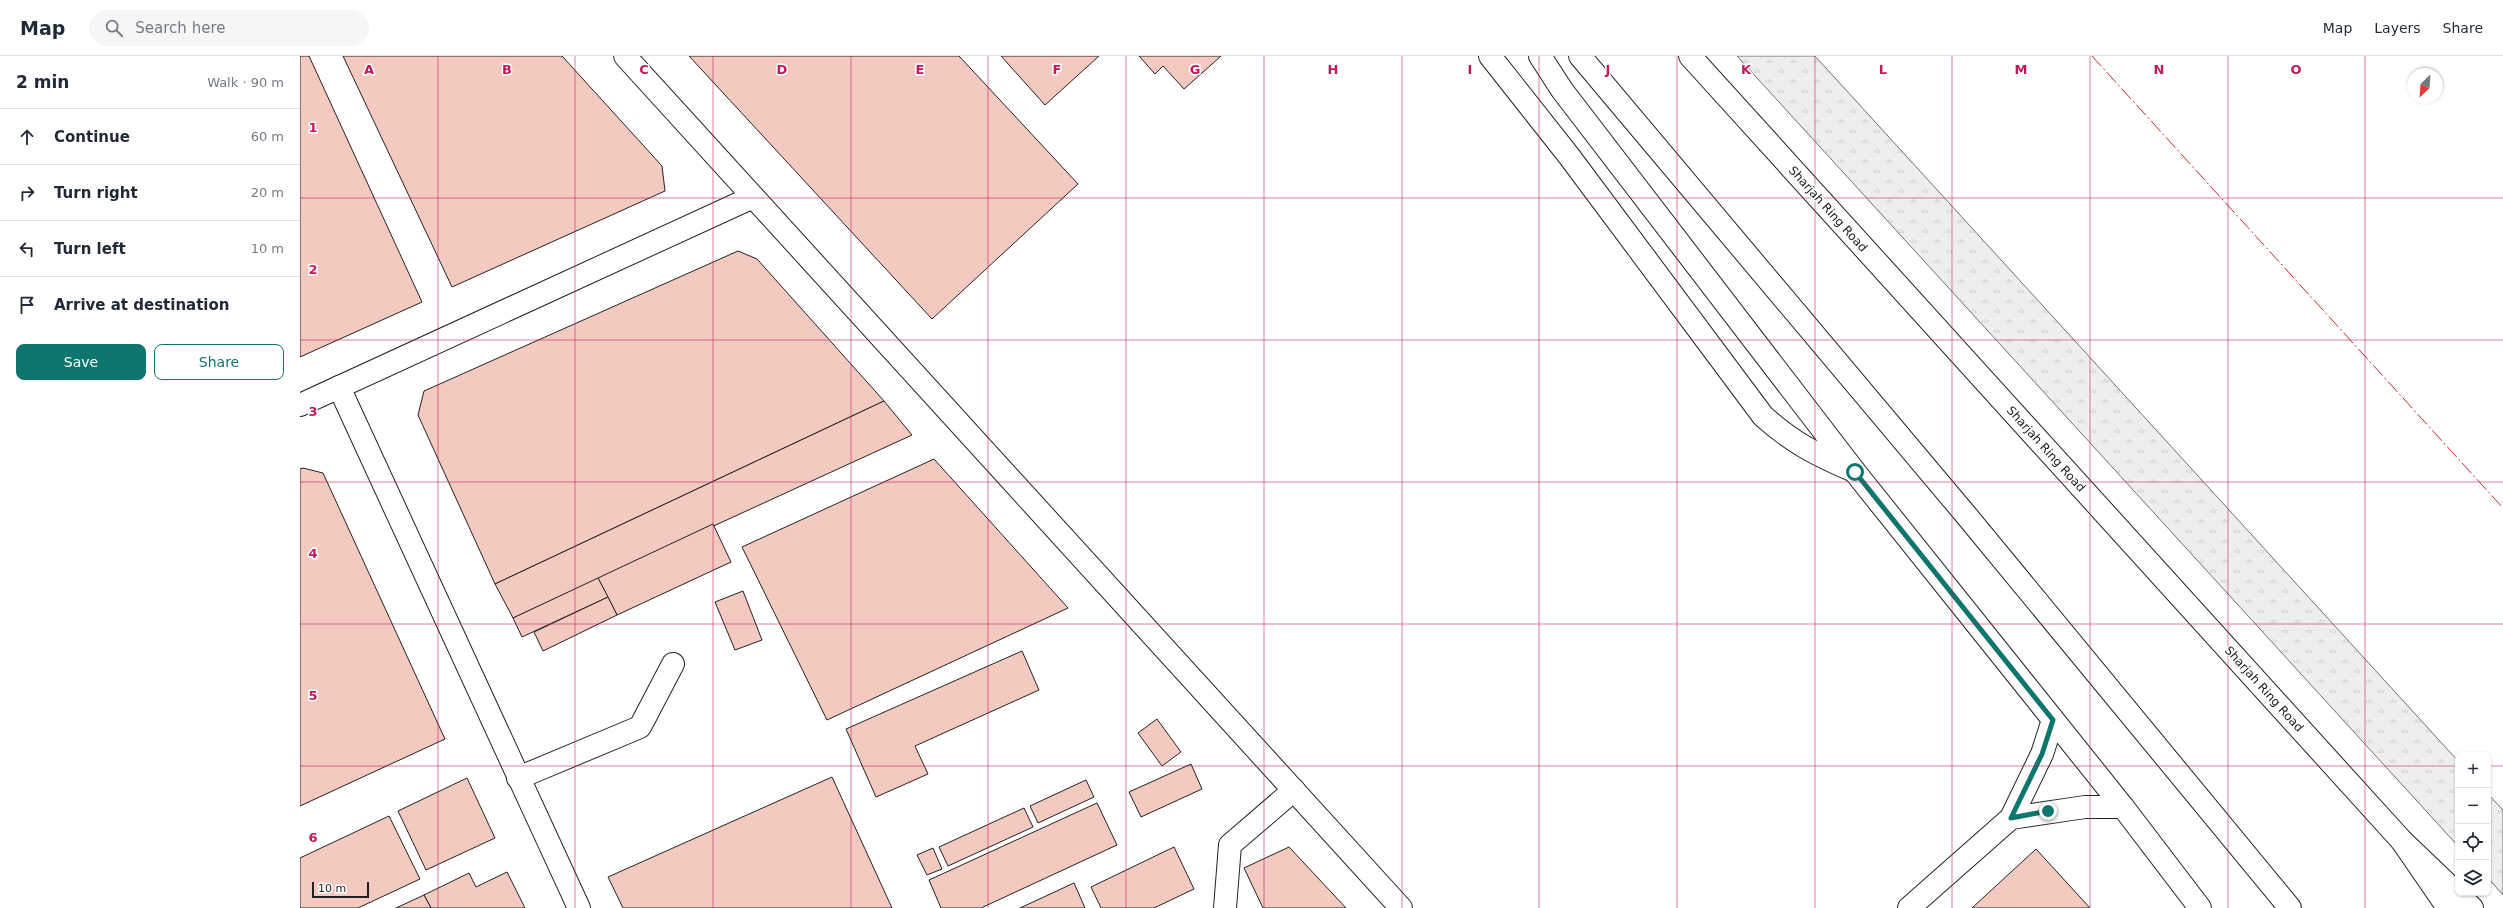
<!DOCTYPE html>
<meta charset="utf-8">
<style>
body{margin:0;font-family:"DejaVu Sans",sans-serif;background:#f6f6f7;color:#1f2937}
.controls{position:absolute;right:12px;bottom:12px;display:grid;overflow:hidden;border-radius:8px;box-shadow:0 1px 3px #0004}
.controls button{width:36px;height:36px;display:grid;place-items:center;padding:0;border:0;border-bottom:1px solid #e0e1e3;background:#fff;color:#1f2937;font:20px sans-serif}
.compass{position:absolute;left:2107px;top:12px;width:36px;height:36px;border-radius:50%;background:#fff;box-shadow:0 1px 3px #0004;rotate:205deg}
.scale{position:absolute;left:12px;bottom:10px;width:57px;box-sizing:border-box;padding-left:4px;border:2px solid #222;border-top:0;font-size:11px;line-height:14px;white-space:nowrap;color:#222;-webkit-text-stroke:3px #fff;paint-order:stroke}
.stop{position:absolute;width:12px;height:12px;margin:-9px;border:3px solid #0f766e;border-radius:50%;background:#fff}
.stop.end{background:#0f766e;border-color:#fff;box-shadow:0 1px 4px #0008}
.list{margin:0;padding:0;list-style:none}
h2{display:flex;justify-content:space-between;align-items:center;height:52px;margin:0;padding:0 16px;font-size:17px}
h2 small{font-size:13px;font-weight:400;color:#747a83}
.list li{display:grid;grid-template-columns:26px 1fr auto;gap:12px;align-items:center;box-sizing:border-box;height:56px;padding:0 16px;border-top:1px solid #e0e1e3}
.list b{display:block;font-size:15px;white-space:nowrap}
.list em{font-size:13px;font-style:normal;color:#747a83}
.actions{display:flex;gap:8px;padding:12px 16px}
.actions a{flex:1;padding:9px 0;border:1px solid #0f766e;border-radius:8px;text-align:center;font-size:14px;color:#0f766e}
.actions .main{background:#0f766e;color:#fff}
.icon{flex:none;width:22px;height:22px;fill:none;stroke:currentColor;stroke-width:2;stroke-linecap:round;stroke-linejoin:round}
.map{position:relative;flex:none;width:2203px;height:852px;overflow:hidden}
header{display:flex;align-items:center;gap:24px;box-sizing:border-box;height:56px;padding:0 20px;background:#fff;border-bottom:1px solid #e0e1e3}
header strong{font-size:19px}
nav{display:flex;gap:22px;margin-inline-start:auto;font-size:14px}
.search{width:280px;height:36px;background:#f6f6f7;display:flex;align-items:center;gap:10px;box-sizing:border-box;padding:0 14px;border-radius:22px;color:#747a83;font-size:15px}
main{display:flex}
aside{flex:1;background:#fff}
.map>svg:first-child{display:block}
.grass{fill:url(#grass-tufts);stroke:#6f6f6f}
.building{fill:#f3c9c0;stroke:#222}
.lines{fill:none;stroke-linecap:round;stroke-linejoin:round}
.minor-casing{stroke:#222;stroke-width:24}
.highway-casing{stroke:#222;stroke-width:24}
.minor{stroke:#fff;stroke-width:22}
.highway{stroke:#fff;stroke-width:22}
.power{stroke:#c62828;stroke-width:1;stroke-dasharray:14 3 2 3;stroke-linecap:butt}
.route{stroke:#0f766e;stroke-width:5}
.grid{fill:none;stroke:#c2185b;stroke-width:1;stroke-opacity:0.55}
.labels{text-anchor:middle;stroke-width:3;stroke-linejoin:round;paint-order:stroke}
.street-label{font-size:12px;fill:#222;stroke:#fff}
.grid-label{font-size:13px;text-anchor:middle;font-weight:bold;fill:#c2185b;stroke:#fff;stroke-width:3;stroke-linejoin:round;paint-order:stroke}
</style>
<header>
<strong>Map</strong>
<div class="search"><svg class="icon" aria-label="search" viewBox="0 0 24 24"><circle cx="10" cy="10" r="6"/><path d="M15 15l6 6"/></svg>Search here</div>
<nav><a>Map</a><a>Layers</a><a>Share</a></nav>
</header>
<main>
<aside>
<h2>2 min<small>Walk · 90 m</small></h2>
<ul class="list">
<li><svg class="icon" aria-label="ahead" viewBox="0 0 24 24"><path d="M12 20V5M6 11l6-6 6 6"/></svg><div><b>Continue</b></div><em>60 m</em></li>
<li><svg class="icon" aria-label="right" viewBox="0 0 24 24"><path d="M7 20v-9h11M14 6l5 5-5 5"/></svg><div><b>Turn right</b></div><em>20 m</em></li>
<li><svg class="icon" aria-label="left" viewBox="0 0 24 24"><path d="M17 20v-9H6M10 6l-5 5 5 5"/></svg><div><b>Turn left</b></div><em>10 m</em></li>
<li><svg class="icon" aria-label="arrive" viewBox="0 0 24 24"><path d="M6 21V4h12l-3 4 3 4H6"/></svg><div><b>Arrive at destination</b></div></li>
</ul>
<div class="actions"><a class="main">Save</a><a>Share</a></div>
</aside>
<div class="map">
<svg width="2203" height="852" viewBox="0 0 2203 852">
<defs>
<pattern id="grass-tufts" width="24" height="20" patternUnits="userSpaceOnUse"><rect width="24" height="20" fill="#eee"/><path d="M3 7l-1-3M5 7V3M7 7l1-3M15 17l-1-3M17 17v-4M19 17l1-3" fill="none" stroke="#ccc"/></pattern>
</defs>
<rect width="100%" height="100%" fill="#fff"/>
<!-- grass -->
<g class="grass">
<polygon points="1437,0 1515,0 2158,705 2158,790"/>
<polygon points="2188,738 2203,754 2203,839 2188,822"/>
</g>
<!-- building -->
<g class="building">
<polygon points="0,0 9,0 122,246 0,301"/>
<polygon points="43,0 262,0 362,110 365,135 152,231"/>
<polygon points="389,0 659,0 778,128 632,263"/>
<polygon points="701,0 799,0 745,49"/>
<polygon points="839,0 921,0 884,33 863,10 855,18"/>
<polygon points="438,195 457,203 584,345 195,528 118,359 124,335"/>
<polygon points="584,345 612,379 213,562 195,528"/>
<polygon points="634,403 768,552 527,664 442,491"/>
<polygon points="3,412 23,417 145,683 0,750 0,413"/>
<polygon points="413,468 431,506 317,559 298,522"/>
<polygon points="298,522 308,541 222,581 213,562"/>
<polygon points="443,535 462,584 435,594 415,546"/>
<polygon points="308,541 317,559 243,595 234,576"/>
<polygon points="722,595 739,634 615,690 628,718 576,741 546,673"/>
<polygon points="857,663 881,696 862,710 838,677"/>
<polygon points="891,708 902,733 841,761 829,736"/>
<polygon points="532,721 592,852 323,852 308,821"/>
<polygon points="167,722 195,782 126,814 98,755"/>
<polygon points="786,724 794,741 738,767 730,750"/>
<polygon points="797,747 817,789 681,852 641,852 629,824"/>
<polygon points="724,752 733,771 648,810 639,791"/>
<polygon points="89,760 120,823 58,852 0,852 0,802"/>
<polygon points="874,791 894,833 854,852 801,852 791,831"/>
<polygon points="989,791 1046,852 963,852 944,812"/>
<polygon points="633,792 642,813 627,819 617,799"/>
<polygon points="1736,793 1790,852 1672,852"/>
<polygon points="207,816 225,852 131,852 124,839 169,817 176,831"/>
<polygon points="774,827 785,852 720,852"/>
<polygon points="124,839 131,852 96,852"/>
</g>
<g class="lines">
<!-- minor casing -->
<g class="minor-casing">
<g id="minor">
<polyline points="325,0 1101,852"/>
<path d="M1190,0L1269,100L1463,360C1493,387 1517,399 1554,415"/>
<polyline points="1240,0 1262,34 1555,416 1823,751 1900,852"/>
<polyline points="1280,0 1666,459 1990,852"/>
<polyline points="1390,0 2102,785 2148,852"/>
<polyline points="39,331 279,852"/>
<polyline points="0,349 453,141"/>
<polyline points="218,722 340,671 373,608"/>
<polyline points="1711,762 1785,751 1823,751"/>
<polyline points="925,852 930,789 994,734"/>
<polyline points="1609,852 1711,762 1742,698 1753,664"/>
</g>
</g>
<!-- highway casing -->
<g class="highway-casing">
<polyline id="highway" points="2102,785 2172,852"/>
</g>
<!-- minor -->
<use href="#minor" class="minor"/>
<!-- highway -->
<use href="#highway" class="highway"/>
<!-- power -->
<polyline class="power" points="1792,0 2203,452"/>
</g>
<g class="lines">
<!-- route -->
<polyline class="route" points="1555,416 1753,664 1742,698 1711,762 1748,755"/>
</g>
<!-- grid -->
<path class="grid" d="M138,0V852M275,0V852M413,0V852M551,0V852M688,0V852M826,0V852M964,0V852M1102,0V852M1239,0V852M1377,0V852M1515,0V852M1652,0V852M1790,0V852M1928,0V852M2065,0V852M0,142H2203M0,284H2203M0,426H2203M0,568H2203M0,710H2158M2188,710H2203"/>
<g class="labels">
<!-- street labels -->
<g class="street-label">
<text transform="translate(1528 153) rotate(48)" y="4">Sharjah Ring Road</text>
<text transform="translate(1746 393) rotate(48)" y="4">Sharjah Ring Road</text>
<text transform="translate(1964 633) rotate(48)" y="4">Sharjah Ring Road</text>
</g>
</g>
<g class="grid-label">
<text x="69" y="18">A</text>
<text x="207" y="18">B</text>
<text x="344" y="18">C</text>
<text x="482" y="18">D</text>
<text x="620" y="18">E</text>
<text x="757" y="18">F</text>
<text x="895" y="18">G</text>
<text x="1033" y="18">H</text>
<text x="1170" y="18">I</text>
<text x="1308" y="18">J</text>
<text x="1446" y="18">K</text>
<text x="1583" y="18">L</text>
<text x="1721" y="18">M</text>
<text x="1859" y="18">N</text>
<text x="1996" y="18">O</text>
<text x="13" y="76">1</text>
<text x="13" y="218">2</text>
<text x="13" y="360">3</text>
<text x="13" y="502">4</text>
<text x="13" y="644">5</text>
<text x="13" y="786">6</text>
</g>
</svg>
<div class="controls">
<button>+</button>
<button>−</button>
<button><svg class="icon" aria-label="locate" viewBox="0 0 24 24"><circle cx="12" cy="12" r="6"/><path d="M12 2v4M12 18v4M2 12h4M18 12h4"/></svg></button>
<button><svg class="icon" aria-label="layers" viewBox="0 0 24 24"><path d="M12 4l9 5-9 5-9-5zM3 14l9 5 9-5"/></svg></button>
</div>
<svg class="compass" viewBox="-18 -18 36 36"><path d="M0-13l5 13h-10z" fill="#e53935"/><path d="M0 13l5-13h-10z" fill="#747a83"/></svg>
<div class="scale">10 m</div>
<div class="stop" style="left:1555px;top:416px"></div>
<div class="stop end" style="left:1748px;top:755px"></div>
</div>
</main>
